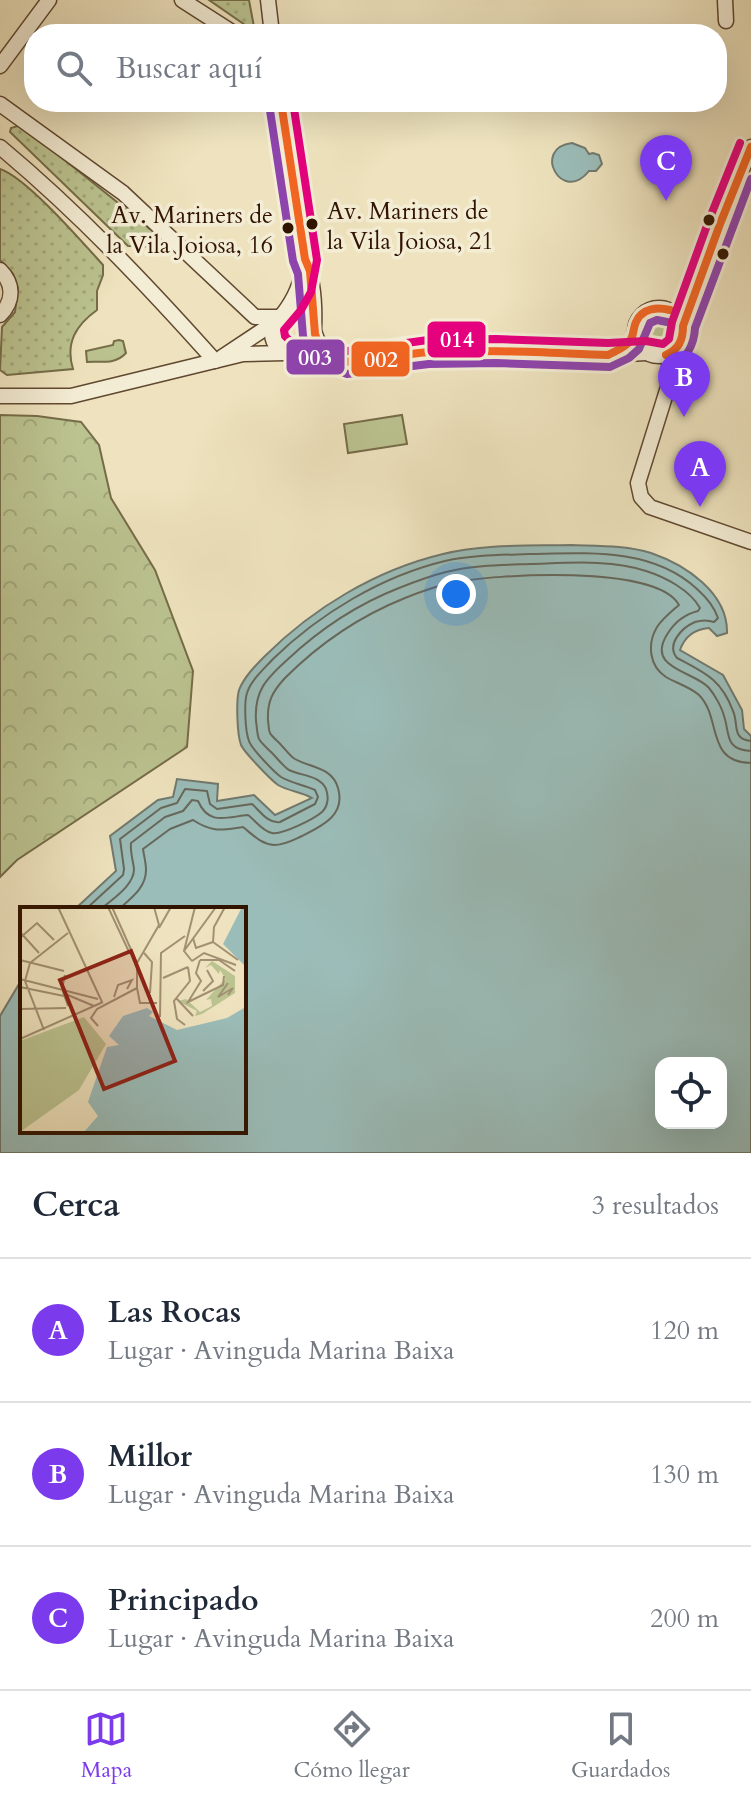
<!DOCTYPE html>
<html lang="es">
<meta charset="utf-8">
<style>
body{margin:0;font-family:Cardo,serif;background:#f2f2f3;color:#1f2937}
.controls{position:absolute;right:24px;bottom:24px;display:grid;overflow:hidden;border-radius:16px;box-shadow:0 8px 32px #0002}
.controls button{width:72px;height:72px;display:grid;place-items:center;padding:0;border:0;border-bottom:2px solid #e0e1e3;background:#fff;color:#1f2937;font:40px sans-serif}
.you{position:absolute;left:456px;top:594px;width:28px;height:28px;margin:-20px;border:6px solid #fff;border-radius:50%;background:#1a73e8;box-shadow:0 0 0 12px #1a73e833}
.badge{display:grid;place-items:center;width:52px;height:52px;border-radius:50%;background:#7c3aed;color:#fff;font-size:26px;font-weight:700}
.pin{position:absolute;translate:-50% -66px;filter:drop-shadow(0 2px 4px #0008)}
.pin::after{content:'';position:absolute;top:42px;width:28px;height:24px;background:inherit;clip-path:polygon(0 0,100% 0,50% 100%)}
.list{margin:0;padding:0;list-style:none}
h2{display:flex;justify-content:space-between;align-items:center;height:104px;margin:0;padding:0 32px;font-size:34px}
h2 small{font-size:26px;font-weight:400;color:#747a83}
.list li{display:grid;grid-template-columns:52px 1fr auto;gap:24px;align-items:center;box-sizing:border-box;height:144px;padding:0 32px;border-top:2px solid #e0e1e3}
.list b{display:block;font-size:30px;white-space:nowrap}
.list p{margin:0;font-size:26px;white-space:nowrap;color:#747a83}
.list em{font-size:26px;font-style:normal;color:#747a83}
.icon{flex:none;width:44px;height:44px;fill:none;stroke:currentColor;stroke-width:2;stroke-linecap:round;stroke-linejoin:round}
.map{position:relative;flex:none;width:751px;height:1153px;overflow:hidden}
.search{position:absolute;background:#fff;box-shadow:0 8px 32px #0002;left:24px;right:24px;top:24px;height:88px;display:flex;align-items:center;gap:20px;box-sizing:border-box;padding:0 28px;border-radius:32px;color:#747a83;font-size:30px}
.sheet{height:536px;background:#fff}
nav{display:flex;justify-content:space-around;align-items:center;box-sizing:border-box;height:112px;border-top:2px solid #e0e1e3;background:#fff;font-size:22px;color:#747a83}
nav a{display:grid;justify-items:center;gap:4px}
nav .on{color:#7c3aed}
.map>svg:first-child{display:block}
.grass{fill:url(#grass-dots);stroke:#766c48;stroke-width:2}
.forest{fill:url(#forest-crowns);stroke:#766c48;stroke-width:2}
.park{fill:url(#park-tufts);stroke:#766c48;stroke-width:2}
.pitch{fill:#bbc390;stroke:#766c48;stroke-width:2}
.water{fill:#9bbdb9;stroke:#71796f;stroke-width:2;fill-rule:evenodd}
.lines{fill:none;stroke-linecap:round;stroke-linejoin:round}
.shore{stroke:#66685c;stroke-width:2}
.street-casing{stroke:#604830;stroke-width:17}
.street{stroke:#f4edd5;stroke-width:14}
.bus-1-casing{stroke:#f4edd5;stroke-width:14}
.bus-2-casing{stroke:#f4edd5;stroke-width:14}
.bus-3-casing{stroke:#f4edd5;stroke-width:14}
.bus-1{stroke:#f26522;stroke-width:8}
.bus-2{stroke:#8e44ad;stroke-width:8}
.bus-3{stroke:#e5007d;stroke-width:8}
.bus-dot{fill:#311400;stroke:#f4edd5;stroke-width:3}
.labels{text-anchor:middle;stroke-width:7;stroke-linejoin:round;paint-order:stroke}
.bus-label{font-size:24px;fill:#311400;stroke:#f4edd5;text-anchor:start}
.inset-road{fill:none;stroke:#a29072;stroke-width:2}
.view{fill:#8f2418;fill-opacity:0.15;stroke:#8f2418;stroke-width:4}
.inset-edge{fill:none;stroke:#311400;stroke-width:4}
.line-badge{stroke:#f4edd5;stroke-width:3}
.badge-label{font-size:22px;text-anchor:middle;font-weight:bold;fill:#fff}
</style>
<div class="map">
<svg width="751" height="1153" viewBox="0 0 751 1153">
<defs>
<pattern id="grass-dots" width="8" height="8" patternUnits="userSpaceOnUse" patternTransform="scale(2)"><rect width="8" height="8" fill="#bbc390"/><path d="M2 2h.1M6 6h.1" fill="none" stroke="#a1a77a" stroke-width="1.8" stroke-linecap="round"/></pattern>
<pattern id="forest-crowns" width="20" height="18" patternUnits="userSpaceOnUse" patternTransform="scale(2)"><rect width="20" height="18" fill="#bbc390"/><path d="M2 6a3 3 0 1 1 6 0M12 15a3 3 0 1 1 6 0" fill="none" stroke="#a1a77a"/></pattern>
<pattern id="park-tufts" width="24" height="20" patternUnits="userSpaceOnUse" patternTransform="scale(2)"><rect width="24" height="20" fill="#bbc390"/><path d="M3 7l-1-3M5 7V3M7 7l1-3M15 17l-1-3M17 17v-4M19 17l1-3" fill="none" stroke="#a1a77a"/></pattern>
</defs>
<rect width="100%" height="100%" fill="#eee3be"/>
<filter id="stains"><feTurbulence type="fractalNoise" baseFrequency=".0025" numOctaves="4"/><feColorMatrix values="0 0 0 0 .2 0 0 0 0 .09 0 0 0 0 .02 0 0 0 .5 -.17"/></filter>
<radialGradient id="worn" r=".72"><stop offset=".6" stop-color="#630" stop-opacity="0"/><stop offset="1" stop-color="#630" stop-opacity=".3"/></radialGradient>
<!-- grass -->
<g class="grass">
<polygon points="209,0 249,0 254,27 252,29 248,27"/>
<polygon points="21,125 173,247 128,246 10,132 11,128"/>
<path d="M0,169C27,178 83,243 103,265V275L97,291V310C76,325 65,343 73,369L7,375L0,370L2,327L15,312L18,288L13,274L0,260Z"/>
</g>
<!-- forest -->
<polygon class="forest" points="0,415 37,416 81,422 99,445 111,498 155,570 193,671 187,747 17,860 0,877"/>
<!-- park -->
<g class="park">
<circle cx="660" cy="331" r="13"/>
<path d="M119,340L123,341L126,353C115,365 101,361 87,362L86,351L113,345L114,341Z"/>
</g>
<!-- pitch -->
<polygon class="pitch" points="402,415 407,444 348,453 344,424"/>
<!-- water -->
<g class="water">
<path d="M572,143L585,148L589,154L593,153L599,155L602,164L596,171H589C562,205 531,148 572,143Z"/>
<path d="M571,545C597,546 626,545 651,553C686,565 728,593 727,633L717,636L709,628C695,629 685,636 680,650L723,675L742,710L744,729L751,736V1153H0V1016L22,979V1131H244V909H75L116,871L110,836L158,800L173,797L177,779L218,784L217,801L254,795L275,815L312,798C302,792 288,791 278,785C271,780 244,752 241,745C237,734 236,701 239,690C244,677 256,665 265,656C313,608 376,570 443,554C484,544 529,546 571,545ZM721,1063V1123H661V1063Z"/>
</g>
<g class="lines">
<!-- shore -->
<g class="shore">
<path d="M86,909L123,875L124,869L120,839L161,808L177,803L185,789L207,791L210,804L217,809L252,804C260,811 268,824 280,822L315,804L318,797L315,790C304,785 291,783 281,777C274,772 251,748 249,741C245,731 244,702 247,693C251,680 264,669 273,659C319,614 382,576 445,561C472,555 502,555 529,554C586,553 652,547 697,589C706,597 714,606 718,618L714,622C708,620 701,620 695,622C681,628 666,645 677,658C705,673 721,679 733,711C739,724 731,739 751,741"/>
<path d="M101,909C112,899 134,886 134,869C133,860 130,852 131,843L165,817L183,811L192,800L198,801C209,826 226,817 248,815C255,820 262,831 272,833C282,835 314,819 322,812C328,806 329,797 326,789C320,775 301,776 289,770C283,766 277,758 272,753C268,749 262,744 259,739C257,735 257,727 256,721C254,691 266,679 287,660C320,629 358,604 399,588C414,582 430,576 446,572C473,565 503,565 530,564C566,563 612,559 646,571C665,577 690,590 700,608L698,611C686,614 675,622 668,633C644,669 695,671 709,688C715,695 722,708 724,716C730,733 724,750 751,751"/>
<path d="M119,909C131,898 146,888 146,870C146,863 144,856 143,849L170,829L193,820C213,833 221,830 243,827C253,835 261,844 274,845C285,845 293,840 302,836C322,826 346,815 338,788C332,767 311,768 295,759C290,756 286,750 282,746C279,742 272,737 270,733C268,729 269,725 268,721C267,702 272,692 285,678C319,644 360,616 405,598C420,592 436,586 451,583C493,574 657,564 679,605C671,612 663,618 657,627C647,644 649,666 666,677C676,683 690,687 699,695C722,718 705,762 751,763"/>
</g>
<!-- street casing -->
<g class="street-casing">
<g id="street">
<polyline points="182,0 235,34"/>
<polyline points="268,0 272,34"/>
<polyline points="725,0 726,21"/>
<polyline points="0,66 49,0"/>
<path d="M281,102L305,259C314,281 315,306 314,329"/>
<polyline points="0,104 123,193 255,317 278,317"/>
<path d="M0,147C78,212 148,286 215,361"/>
<path d="M0,270C14,284 14,301 0,315"/>
<circle cx="659" cy="332" r="24"/>
<circle cx="293" cy="333" r="21"/>
<path d="M283,314C295,298 301,284 304,264"/>
<polyline points="683,326 720,224 751,147"/>
<path d="M315,334C320,351 333,356 349,362"/>
<polyline points="299,354 315,363 331,366 349,362 428,352 496,351 608,355 646,353"/>
<polyline points="668,355 670,371 668,387 638,483 641,497 650,507 751,542"/>
<polyline points="222,357 275,322"/>
<polyline points="0,396 71,396 243,354 285,353"/>
</g>
</g>
<!-- street -->
<use href="#street" class="street"/>
<!-- bus-1 casing -->
<g class="bus-1-casing">
<g id="bus-1">
<path d="M281,102L305,259L310,271L315,334C319,349 335,361 351,362C376,362 405,353 430,352C489,349 549,353 608,355C615,351 625,348 630,341C634,335 633,328 636,322C642,308 657,307 670,310"/>
<path d="M666,355C679,349 683,340 683,326L720,224L751,147"/>
</g>
</g>
<!-- bus-2 casing -->
<g class="bus-2-casing">
<g id="bus-2">
<polyline points="269,104 293,261 298,274 303,336 307,350 324,365 347,374 429,364 496,363 610,367 629,358 639,349 650,323 657,320 667,322"/>
<path d="M671,366C687,358 694,346 695,328L751,179"/>
</g>
</g>
<!-- bus-3 casing -->
<g class="bus-3-casing">
<polyline id="bus-3" points="293,102 317,260 311,292 301,310 284,330 285,336 291,342 303,343 327,354 428,340 496,339 608,343 646,341 663,344 669,339 672,322 709,220 740,143"/>
</g>
<!-- bus-1 -->
<use href="#bus-1" class="bus-1"/>
<!-- bus-2 -->
<use href="#bus-2" class="bus-2"/>
<!-- bus-3 -->
<use href="#bus-3" class="bus-3"/>
</g>
<!-- markers -->
<g class="bus-dot">
<circle cx="709" cy="220" r="7"/>
<circle cx="312" cy="224" r="7"/>
<circle cx="288" cy="228" r="7"/>
<circle cx="723" cy="254" r="7"/>
</g>
<g class="labels">
<!-- bus labels -->
<g class="bus-label">
<text x="327" y="219">Av. Mariners de<tspan x="327" dy="30">la Vila Joiosa, 21</tspan></text>
<text x="273" y="223" text-anchor="end">Av. Mariners de<tspan x="273" dy="30">la Vila Joiosa, 16</tspan></text>
</g>
</g>
<!-- overview -->
<g transform="translate(20 907)">
<rect width="226" height="226" fill="#eee3be"/>
<path d="M192,54L215,69V86L182,107L175,109L177,104L158,94L166,92L180,105L192,99L191,92L186,93L205,72L202,67L209,77L200,63L199,67L191,58L185,61Z" fill="#bbc390"/>
<path d="M64,110L86,137L59,183L0,225V134Z" fill="#bbc390"/>
<path d="M222,0H226V60L203,37ZM226,93V226H63L78,209L68,195L87,140L99,138L89,129L103,109L127,101L133,105L129,109L157,123L207,111L224,101Z" fill="#9bbdb9"/>
<path class="inset-road" d="M38,0L82,95M88,0L110,47M92,0L117,56M134,0L139,18L117,56V81L120,96H137M139,21L151,0M0,25L19,46M0,31L17,16L34,33M173,31L176,41L193,35M193,35L194,20L205,0M193,35L218,53M164,44L175,0M124,46L132,55L130,86M0,53L44,64M180,53L176,66L181,74L168,95L203,78L204,69M180,53H199L215,64M172,54L164,44L196,0M172,54L184,46L216,58M45,68L42,82L48,99M143,71L168,60M0,72L78,92M208,76L198,90L213,81L208,88M0,80L44,89M183,84L193,74L187,63M43,86L74,99M94,90L98,78L112,73L107,82M156,91L173,109M0,102L46,101M140,110L141,46L165,29M165,118L157,112L154,94L170,74L168,60M78,119L71,111L77,102L117,81M24,123L5,74L10,56L48,26M0,132L83,95"/>
<path class="view" d="M111,44L155,154L84,182L40,73Z"/>
<rect width="226" height="226" class="inset-edge"/>
</g>
<g class="line-badge">
<rect x="426" y="320" width="61" height="39" rx="8" fill="#e5007d"/>
<rect x="285" y="338" width="61" height="38" rx="8" fill="#8e44ad"/>
<rect x="350" y="340" width="61" height="38" rx="8" fill="#f26522"/>
</g>
<g class="badge-label">
<text x="457" y="347">014</text>
<text x="315" y="365">003</text>
<text x="381" y="367">002</text>
</g>
<rect width="100%" height="100%" filter="url(#stains)"/>
<rect width="100%" height="100%" fill="url(#worn)"/>
</svg>
<div class="controls">
<button><svg class="icon" aria-label="locate" viewBox="0 0 24 24"><circle cx="12" cy="12" r="6"/><path d="M12 2v4M12 18v4M2 12h4M18 12h4"/></svg></button>
</div>
<div class="you"></div>
<div class="pin badge" style="left:700px;top:507px">A</div>
<div class="pin badge" style="left:684px;top:417px">B</div>
<div class="pin badge" style="left:666px;top:201px">C</div>
<div class="search"><svg class="icon" aria-label="search" viewBox="0 0 24 24"><circle cx="10" cy="10" r="6"/><path d="M15 15l6 6"/></svg>Buscar aquí</div>
</div>
<section class="sheet">
<h2>Cerca<small>3 resultados</small></h2>
<ul class="list">
<li><span class="badge">A</span><div><b>Las Rocas</b><p>Lugar · Avinguda Marina Baixa</p></div><em>120 m</em></li>
<li><span class="badge">B</span><div><b>Millor</b><p>Lugar · Avinguda Marina Baixa</p></div><em>130 m</em></li>
<li><span class="badge">C</span><div><b>Principado</b><p>Lugar · Avinguda Marina Baixa</p></div><em>200 m</em></li>
</ul>
</section>
<nav>
<a class="on"><svg class="icon" aria-label="map" viewBox="0 0 24 24"><path d="M3 6l6-2 6 2 6-2v14l-6 2-6-2-6 2zM9 4v14M15 6v14"/></svg>Mapa</a>
<a><svg class="icon" aria-label="directions" viewBox="0 0 24 24"><path d="M12 3l9 9-9 9-9-9zM9 14v-3h6M13 9l2 2-2 2"/></svg>Cómo llegar</a>
<a><svg class="icon" aria-label="saved" viewBox="0 0 24 24"><path d="M7 4h10v16l-5-4-5 4z"/></svg>Guardados</a>
</nav>
